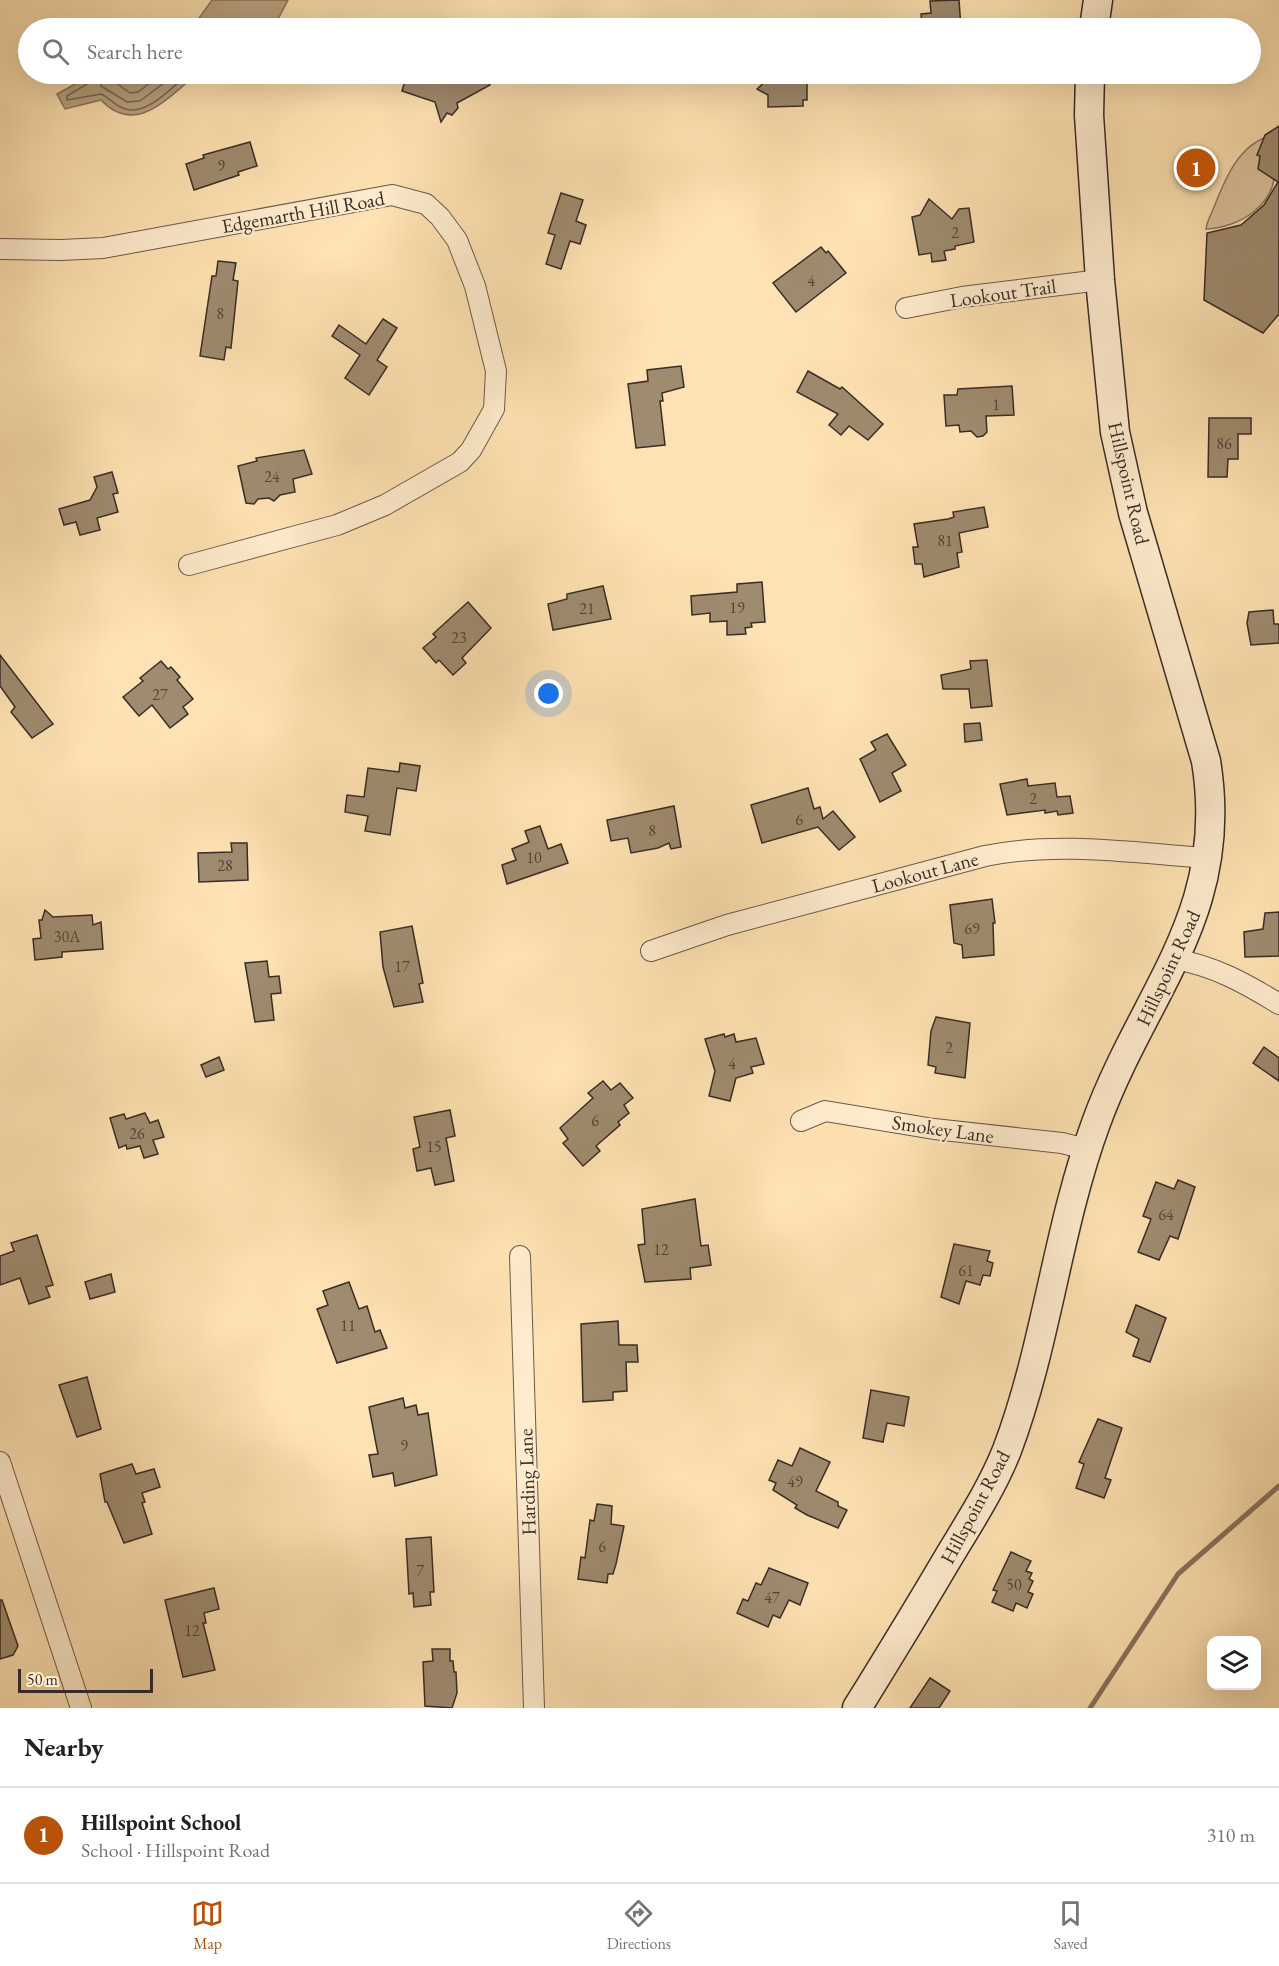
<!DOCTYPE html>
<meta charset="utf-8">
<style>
body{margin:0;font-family:"EB Garamond",serif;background:#f6f6f6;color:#202124}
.controls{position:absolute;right:18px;bottom:18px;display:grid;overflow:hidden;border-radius:12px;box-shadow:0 6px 24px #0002}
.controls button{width:54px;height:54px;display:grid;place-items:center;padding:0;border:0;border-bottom:2px solid #e0e0e0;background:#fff;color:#202124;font:30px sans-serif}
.scale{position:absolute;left:18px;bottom:15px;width:135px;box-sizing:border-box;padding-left:6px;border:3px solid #382d26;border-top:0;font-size:16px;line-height:21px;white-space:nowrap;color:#382d26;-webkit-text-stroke:4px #ffecce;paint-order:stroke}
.you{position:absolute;left:549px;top:694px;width:21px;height:21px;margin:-15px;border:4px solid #fff;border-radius:50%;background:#1a73e8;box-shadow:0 0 0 9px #1a73e833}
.badge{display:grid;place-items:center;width:39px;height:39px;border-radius:50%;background:#b45309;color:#fff;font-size:20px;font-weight:700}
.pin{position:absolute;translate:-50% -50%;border:3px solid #fff;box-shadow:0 2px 6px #0006}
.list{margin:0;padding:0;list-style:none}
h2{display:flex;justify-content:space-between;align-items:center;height:78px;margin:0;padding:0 24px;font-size:26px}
h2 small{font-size:20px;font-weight:400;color:#757577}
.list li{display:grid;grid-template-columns:39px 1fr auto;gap:18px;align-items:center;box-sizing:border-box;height:96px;padding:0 24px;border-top:2px solid #e0e0e0}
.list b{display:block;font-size:22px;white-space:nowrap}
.list p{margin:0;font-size:20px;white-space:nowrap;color:#757577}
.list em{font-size:20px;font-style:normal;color:#757577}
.icon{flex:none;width:33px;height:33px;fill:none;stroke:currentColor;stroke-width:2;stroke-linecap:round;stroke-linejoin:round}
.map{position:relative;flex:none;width:1279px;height:1708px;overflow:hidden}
.search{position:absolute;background:#fff;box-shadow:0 6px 24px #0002;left:18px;right:18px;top:18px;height:66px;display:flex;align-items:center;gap:15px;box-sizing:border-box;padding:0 21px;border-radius:33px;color:#757577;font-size:22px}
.sheet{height:174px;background:#fff}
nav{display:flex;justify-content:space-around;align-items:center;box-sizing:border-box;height:84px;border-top:2px solid #e0e0e0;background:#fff;font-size:16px;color:#757577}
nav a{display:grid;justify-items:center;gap:3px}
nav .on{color:#b45309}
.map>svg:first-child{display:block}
.green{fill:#ddc39b;stroke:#8a7860;stroke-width:1.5}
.water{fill:#bba483;stroke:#87745e;stroke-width:1.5}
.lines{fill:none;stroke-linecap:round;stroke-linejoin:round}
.shore{stroke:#7a6854;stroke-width:1.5}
.stream{stroke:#87745e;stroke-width:5}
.building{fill:#9f8b6f;stroke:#382d26;stroke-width:1.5}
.street-casing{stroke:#6a5a49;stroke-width:22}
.secondary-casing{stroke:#382d26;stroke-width:31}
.street{stroke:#ffecce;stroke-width:20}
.secondary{stroke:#ffecce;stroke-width:28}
.labels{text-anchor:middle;stroke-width:4.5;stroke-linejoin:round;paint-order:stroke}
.number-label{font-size:16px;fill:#524438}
.street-label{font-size:20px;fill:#382d26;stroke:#ffecce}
</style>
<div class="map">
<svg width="1279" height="1708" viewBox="0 0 1279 1708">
<rect width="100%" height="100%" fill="#ffe2b3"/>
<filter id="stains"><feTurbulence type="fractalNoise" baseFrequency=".00333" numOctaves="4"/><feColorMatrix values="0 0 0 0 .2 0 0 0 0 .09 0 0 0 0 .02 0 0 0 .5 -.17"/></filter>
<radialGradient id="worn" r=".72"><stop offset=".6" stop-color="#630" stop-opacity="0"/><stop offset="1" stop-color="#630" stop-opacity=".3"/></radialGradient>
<!-- green -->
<path class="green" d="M1267,137C1269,146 1273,156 1274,165C1279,204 1239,228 1206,229C1207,221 1209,219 1212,212C1223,185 1236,147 1267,137Z"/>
<!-- water -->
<g class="water">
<polygon points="212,0 288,0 276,23 267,28 192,28"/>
<path d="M93,74H197C168,97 136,137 101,100L65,109L57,94Z"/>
</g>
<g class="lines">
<!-- shore -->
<g class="shore">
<path d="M95,74L92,81L67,96V100L101,94C110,98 115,106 125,109C147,116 172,87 188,74"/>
<polyline points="102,74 101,86 127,102 140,101 176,74"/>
<polyline points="111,74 112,80 130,93 138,92 162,74"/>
</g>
<!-- stream -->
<polyline class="stream" points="1090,1708 1178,1574 1279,1486"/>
</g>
<!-- building -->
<g class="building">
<polygon points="959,0 961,28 922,28 921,14 931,13 930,1"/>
<polygon points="407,74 417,74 445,83 464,74 484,74 490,85 457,103 458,108 452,115 447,113 441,122 435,102 402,91"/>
<polygon points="768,74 807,74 807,100 803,100 803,106 768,107 768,95 757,89 768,79"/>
<polygon points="1279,126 1279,314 1263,333 1204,300 1207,233 1241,225 1264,205 1278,182 1258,169 1260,156 1257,155 1265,135"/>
<polygon points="250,142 257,166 238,172 239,175 194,190 186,164 204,158 203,155"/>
<polygon points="561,193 583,200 576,221 586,225 580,244 570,241 561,269 546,264 555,235 548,233"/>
<polygon points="929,199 952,219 959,209 969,208 974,242 955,246 955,249 944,251 946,260 932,262 931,253 919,255 912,217 920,215"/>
<polygon points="821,247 826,253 828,251 846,273 796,312 773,283"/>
<polygon points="218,261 236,263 233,280 238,281 231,348 226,347 224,360 200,356 212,276 216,276"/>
<polygon points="383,319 397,328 377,360 387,367 369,395 345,378 360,355 332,336 339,325 366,344"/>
<polygon points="681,366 684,387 662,393 663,401 660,401 665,445 636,448 628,384 648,381 647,370"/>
<polygon points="808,371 840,389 842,387 883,424 868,440 849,426 841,435 829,425 838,414 797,392"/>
<polygon points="1012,386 1014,415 986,416 987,432 983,436 977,437 971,431 960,432 959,425 946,426 944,395 957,395 958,389"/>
<polygon points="1209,418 1251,418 1251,434 1238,434 1238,459 1228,459 1227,477 1208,477"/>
<polygon points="304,450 312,474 293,479 295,492 280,495 274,501 269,498 258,499 254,504 246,503 238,466 257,461 256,458"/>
<polygon points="112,472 118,493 113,494 118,512 97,518 100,530 80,535 76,522 64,525 59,509 90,500 97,487 94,477"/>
<polygon points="984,507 988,527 959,533 962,552 957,553 959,567 924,577 922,564 915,564 913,547 918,547 914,524 948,519 954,517 953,512"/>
<polygon points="762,582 765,622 751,623 752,627 745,628 746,634 727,635 727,621 710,622 710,613 692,615 691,596 737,592 737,584"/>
<polygon points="603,586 611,619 553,630 548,604 567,599 567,594"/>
<polygon points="468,602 491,628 462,658 466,663 453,675 439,660 436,663 423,648 436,637 433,634"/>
<polygon points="1273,610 1274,624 1279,624 1279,643 1251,645 1247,623 1249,612"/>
<polygon points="0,655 53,724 32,738 11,712 15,707 0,686"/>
<polygon points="987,660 992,706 971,708 969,689 943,689 941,675 971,669 970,661"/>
<polygon points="161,661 168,669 171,667 180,677 177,680 193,699 183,707 188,714 170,728 152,705 139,716 123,697 143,681 140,678"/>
<polygon points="980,723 982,740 965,742 964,724"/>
<polygon points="887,734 906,765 892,773 901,791 880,802 860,759 876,750 871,742"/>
<polygon points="400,763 420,766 416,791 397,788 390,835 365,831 368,816 345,812 347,795 364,797 368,768 399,772"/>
<polygon points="1027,779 1028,786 1055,783 1057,797 1070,796 1073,813 1058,815 1057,811 1045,813 1045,810 1007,815 1000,784"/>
<polygon points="808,788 814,809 820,807 823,819 833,811 855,837 839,850 818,827 762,843 751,805"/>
<polygon points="674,806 681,847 671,849 669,843 658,848 631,853 628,838 611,841 607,820"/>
<polygon points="540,826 548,849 561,844 568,863 507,884 502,865 516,860 512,849 529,842 525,831"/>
<polygon points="231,843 247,843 248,880 199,882 198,853 232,852"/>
<polygon points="992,899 995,923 993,923 994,955 963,958 962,945 954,943 950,905"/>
<polygon points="45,910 53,917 92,915 93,925 101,922 103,949 62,952 62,957 35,960 33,939 41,938 39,920 42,920"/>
<polygon points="1279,912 1279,956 1245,957 1244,932 1263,929 1265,913"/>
<polygon points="412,926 423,983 419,984 423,1002 394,1007 383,967 380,932"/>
<polygon points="267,961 269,977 279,976 281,993 271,994 274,1020 255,1022 245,963"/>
<polygon points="936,1017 970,1023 965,1078 935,1073 936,1067 928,1065 931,1031"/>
<polygon points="724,1034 725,1037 734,1034 736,1042 756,1038 764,1064 751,1067 753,1073 736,1078 730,1101 709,1096 715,1071 705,1039"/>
<polygon points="1264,1047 1279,1058 1279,1081 1253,1063"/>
<polygon points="219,1057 224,1070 206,1077 201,1065"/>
<polygon points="603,1081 611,1090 620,1083 633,1098 624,1105 629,1113 618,1122 620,1125 596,1146 600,1151 583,1166 563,1143 568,1139 560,1128 593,1098 588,1093"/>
<polygon points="450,1110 455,1136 446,1138 454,1181 435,1185 431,1168 417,1171 413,1149 420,1147 414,1117"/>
<polygon points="145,1113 150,1123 158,1120 164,1137 153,1140 158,1154 144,1158 140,1146 127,1149 126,1145 119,1148 110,1118 124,1114 126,1119"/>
<polygon points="1178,1180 1195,1187 1178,1239 1170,1236 1159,1260 1138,1252 1151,1219 1143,1216 1156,1182 1174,1189"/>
<polygon points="695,1199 701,1246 708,1245 711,1265 690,1268 691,1279 645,1282 638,1245 645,1244 642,1209"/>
<polygon points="37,1235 53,1285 46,1287 50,1297 29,1304 20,1278 0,1285 0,1256 14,1251 11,1243"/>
<polygon points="954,1244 990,1251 987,1261 993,1263 990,1276 983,1275 980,1285 966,1281 959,1304 941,1297"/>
<polygon points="111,1274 115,1292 90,1299 85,1282"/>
<polygon points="349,1282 359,1309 367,1306 375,1332 380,1330 387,1348 337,1363 317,1309 328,1305 323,1291"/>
<polygon points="1136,1305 1166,1318 1150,1362 1133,1356 1139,1339 1126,1332"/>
<polygon points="618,1321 619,1345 637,1345 638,1362 626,1362 627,1391 613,1392 613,1400 583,1402 581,1324"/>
<polygon points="87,1377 101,1429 77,1437 59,1385"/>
<polygon points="871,1390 909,1397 904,1426 887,1423 883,1442 863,1438"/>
<polygon points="403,1398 405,1408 416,1405 418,1415 428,1413 437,1475 395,1486 393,1473 373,1477 369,1455 378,1454 369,1407"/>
<polygon points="1098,1419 1122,1428 1105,1478 1111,1480 1104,1498 1076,1488 1084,1464 1079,1462"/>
<polygon points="800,1448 830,1462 816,1491 838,1502 838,1506 847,1510 838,1528 807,1515 795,1508 797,1505 773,1490 776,1483 769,1480 778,1460 792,1466"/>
<polygon points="132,1464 136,1474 154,1469 160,1487 142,1493 145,1502 142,1503 152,1534 124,1543 107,1502 105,1502 100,1474"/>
<polygon points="597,1504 612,1506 611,1524 624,1526 616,1564 613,1574 608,1574 607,1583 578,1579 581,1557 585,1558 590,1520 594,1521"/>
<polygon points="431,1537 434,1592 430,1592 431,1605 414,1607 413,1593 409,1594 406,1539"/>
<polygon points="1011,1552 1031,1561 1026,1571 1032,1573 1029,1579 1033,1581 1028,1592 1033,1594 1027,1608 1016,1603 1013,1611 992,1602 997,1591 993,1590"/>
<polygon points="769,1568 808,1583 800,1605 789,1600 780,1618 773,1615 768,1627 737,1613 743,1599 748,1601 756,1583 761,1585"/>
<polygon points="214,1588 219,1609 204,1613 206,1623 203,1623 215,1670 183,1677 165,1600"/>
<polygon points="0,1600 2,1600 18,1646 13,1655 0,1659"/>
<polygon points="432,1649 450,1649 450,1661 453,1661 454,1672 456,1672 457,1693 452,1708 425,1706 423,1662 433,1661"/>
<polygon points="930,1678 950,1691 939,1708 910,1708"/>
</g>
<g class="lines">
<!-- street casing -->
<g class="street-casing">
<g id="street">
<polyline points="0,249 61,250 103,248 392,195 426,204 440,217 457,240 475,286 496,371 494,409 489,418 471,450 460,462 385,505 337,525 189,565"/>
<polyline points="906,308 962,297 1100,280"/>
<path d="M651,951L727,925L985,856C1058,841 1134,853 1208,858"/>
<path d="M1175,959C1214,966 1245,983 1279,1004"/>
<polyline points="801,1121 825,1111 934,1129 1062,1143 1086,1149"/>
<polyline points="520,1256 534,1708"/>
<polyline points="0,1462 81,1708"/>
</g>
</g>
<!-- secondary casing -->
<g class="secondary-casing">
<g id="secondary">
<polyline points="1094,28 1098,0"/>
<path d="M857,1708C888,1658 918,1609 948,1558C969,1523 992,1488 1007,1450C1047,1344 1057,1229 1096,1123C1144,991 1231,914 1206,761L1133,513L1115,432L1100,280L1089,115L1090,74"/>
</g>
</g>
<!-- street -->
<use href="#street" class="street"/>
<!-- secondary -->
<use href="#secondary" class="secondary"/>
</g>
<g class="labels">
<!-- number labels -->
<g class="number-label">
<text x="221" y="171">9</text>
<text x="955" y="238">2</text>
<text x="811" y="286">4</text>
<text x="220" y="319">8</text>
<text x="996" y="410">1</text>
<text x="1224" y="449">86</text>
<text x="272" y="482">24</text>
<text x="945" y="546">81</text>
<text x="737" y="613">19</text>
<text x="587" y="614">21</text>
<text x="459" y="643">23</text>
<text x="160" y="700">27</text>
<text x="1033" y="804">2</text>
<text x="799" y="825">6</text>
<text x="652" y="836">8</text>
<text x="534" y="863">10</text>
<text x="225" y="871">28</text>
<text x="972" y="934">69</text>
<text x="67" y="942">30A</text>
<text x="402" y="972">17</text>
<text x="949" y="1053">2</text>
<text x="732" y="1069">4</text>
<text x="595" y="1126">6</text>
<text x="137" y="1139">26</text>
<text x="434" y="1152">15</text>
<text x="1166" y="1220">64</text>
<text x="661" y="1255">12</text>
<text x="966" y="1276">61</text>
<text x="348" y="1331">11</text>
<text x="404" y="1451">9</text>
<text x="795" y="1487">49</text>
<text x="602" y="1552">6</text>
<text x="420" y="1576">7</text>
<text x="1014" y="1590">50</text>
<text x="772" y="1603">47</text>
<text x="192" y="1636">12</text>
</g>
<!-- street labels -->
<g class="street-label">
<text transform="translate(303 212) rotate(-10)" y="7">Edgemarth Hill Road</text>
<text transform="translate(1003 293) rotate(-8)" y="7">Lookout Trail</text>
<text transform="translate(1129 483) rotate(77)" y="7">Hillspoint Road</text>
<text transform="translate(925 872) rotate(-15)" y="7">Lookout Lane</text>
<text transform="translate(1168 968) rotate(-65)" y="7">Hillspoint Road</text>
<text transform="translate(943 1129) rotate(8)" y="7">Smokey Lane</text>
<text transform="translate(527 1482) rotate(-92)" y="7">Harding Lane</text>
<text transform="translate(975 1507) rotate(-62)" y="7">Hillspoint Road</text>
</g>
</g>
<rect width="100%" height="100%" filter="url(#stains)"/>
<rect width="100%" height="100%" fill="url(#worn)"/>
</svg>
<div class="controls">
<button><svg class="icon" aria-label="layers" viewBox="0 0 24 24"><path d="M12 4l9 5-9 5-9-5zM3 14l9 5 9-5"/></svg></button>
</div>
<div class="scale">50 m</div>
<div class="you"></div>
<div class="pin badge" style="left:1196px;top:168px">1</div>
<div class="search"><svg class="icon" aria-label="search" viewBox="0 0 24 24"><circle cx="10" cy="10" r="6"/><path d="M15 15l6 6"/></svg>Search here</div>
</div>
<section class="sheet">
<h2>Nearby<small></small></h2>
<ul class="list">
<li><span class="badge">1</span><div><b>Hillspoint School</b><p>School · Hillspoint Road</p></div><em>310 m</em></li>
</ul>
</section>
<nav>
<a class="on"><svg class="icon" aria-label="map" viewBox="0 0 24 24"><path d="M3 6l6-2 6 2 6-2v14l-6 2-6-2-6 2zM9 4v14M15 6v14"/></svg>Map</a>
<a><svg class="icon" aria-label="directions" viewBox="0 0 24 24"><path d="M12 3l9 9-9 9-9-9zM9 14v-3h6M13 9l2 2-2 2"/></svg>Directions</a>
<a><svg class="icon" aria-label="saved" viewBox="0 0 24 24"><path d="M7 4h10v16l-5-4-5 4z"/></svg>Saved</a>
</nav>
